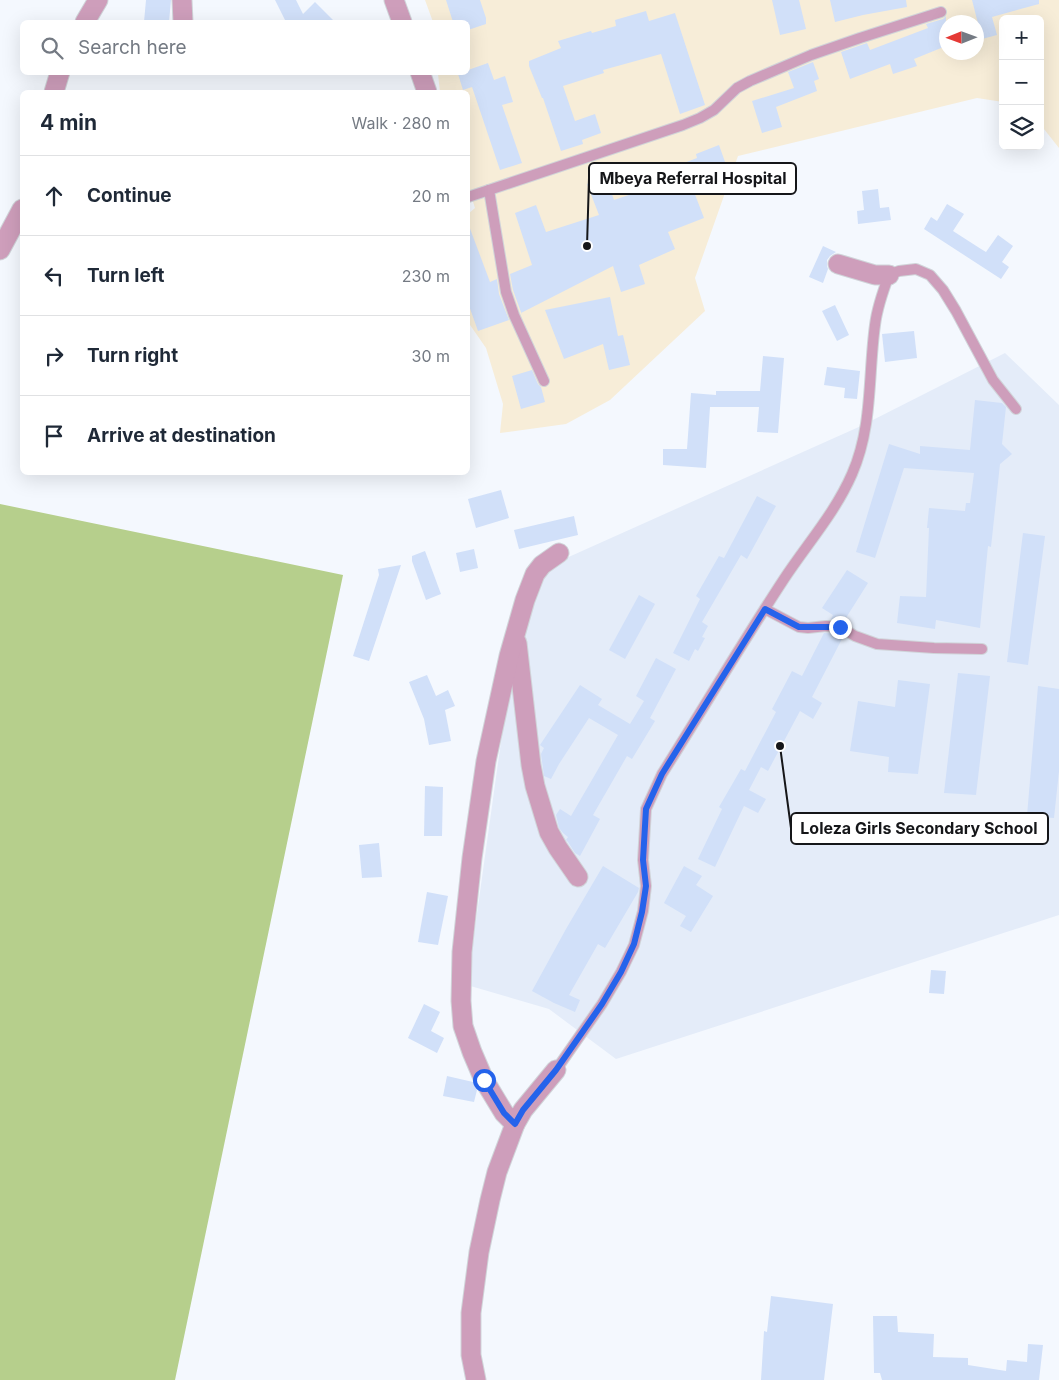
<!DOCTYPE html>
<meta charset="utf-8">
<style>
body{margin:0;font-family:Inter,sans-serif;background:#f6f6f7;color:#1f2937}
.controls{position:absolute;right:15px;top:15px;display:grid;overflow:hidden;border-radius:8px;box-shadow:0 5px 20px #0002}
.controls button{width:45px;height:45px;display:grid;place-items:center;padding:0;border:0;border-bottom:1px solid #e0e1e3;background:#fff;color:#1f2937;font:25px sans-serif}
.compass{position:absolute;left:939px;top:15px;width:45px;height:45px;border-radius:50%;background:#fff;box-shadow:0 5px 20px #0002;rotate:269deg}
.stop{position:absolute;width:15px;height:15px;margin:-11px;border:4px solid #2563eb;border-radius:50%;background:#fff}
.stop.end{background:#2563eb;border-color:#fff;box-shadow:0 1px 5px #0008}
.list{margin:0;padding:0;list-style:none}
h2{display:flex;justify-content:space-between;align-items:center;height:65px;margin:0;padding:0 20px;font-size:21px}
h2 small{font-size:16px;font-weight:400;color:#747a83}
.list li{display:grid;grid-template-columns:32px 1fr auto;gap:15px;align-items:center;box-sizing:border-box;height:80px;padding:0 20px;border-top:1px solid #e0e1e3}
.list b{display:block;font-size:19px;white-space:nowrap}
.list em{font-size:16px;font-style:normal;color:#747a83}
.icon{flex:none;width:28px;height:28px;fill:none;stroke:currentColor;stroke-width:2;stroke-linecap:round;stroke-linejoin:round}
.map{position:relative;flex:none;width:1059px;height:1380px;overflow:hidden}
.search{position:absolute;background:#fff;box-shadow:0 5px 20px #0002;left:20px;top:20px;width:450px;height:55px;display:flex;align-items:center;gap:12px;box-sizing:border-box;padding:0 18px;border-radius:8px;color:#747a83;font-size:19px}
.panel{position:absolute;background:#fff;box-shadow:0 5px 20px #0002;left:20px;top:90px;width:450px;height:385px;border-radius:8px}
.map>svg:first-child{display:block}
.built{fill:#e4ecf9}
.medical{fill:#f7edd8;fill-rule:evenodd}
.forest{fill:#b6cf8c}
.building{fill:#d1e0f9}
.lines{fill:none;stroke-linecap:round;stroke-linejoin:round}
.service-casing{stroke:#d0d4d9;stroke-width:12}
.minor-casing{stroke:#d0d4d9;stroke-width:21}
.service{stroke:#ce9ebb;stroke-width:10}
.minor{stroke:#ce9ebb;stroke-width:19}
.route{stroke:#2563eb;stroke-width:6}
.leader{fill:none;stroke:#151619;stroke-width:2}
.callout-dot{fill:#151619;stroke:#fff;stroke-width:2}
.callout{fill:#fff;stroke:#151619;stroke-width:2}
.callout-label{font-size:16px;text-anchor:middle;font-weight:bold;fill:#151619}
</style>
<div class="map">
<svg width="1059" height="1380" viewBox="0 0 1059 1380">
<rect width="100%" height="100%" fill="#f4f8fe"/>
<!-- built -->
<polygon class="built" points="1005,353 1059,405 1059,915 616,1059 549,1009 467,985 524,577 861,426"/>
<!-- medical -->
<path class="medical" d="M425,0H1059V148L1040,124V19H1003V102L977,98L738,156L695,278L705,311L610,400L566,424L500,433L503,404L486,348L468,322V214L475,208L468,186V92H440L438,74L443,73L468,72V22H433ZM946,22H976V52H946Z"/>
<!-- forest -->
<polygon class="forest" points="0,504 343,575 175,1380 0,1380"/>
<!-- building -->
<g class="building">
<polygon points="146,0 171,0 169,22 144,22"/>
<polygon points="275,0 296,0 303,14 315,2 335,22 286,22"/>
<polygon points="446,0 480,0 486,18 486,24 468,30 468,22 453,22"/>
<polygon points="772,0 799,0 806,29 780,35"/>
<polygon points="830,0 906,0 907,7 863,15 835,22"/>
<polygon points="972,0 1039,0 1039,4 992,17 997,35 982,39"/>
<polygon points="646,11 649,21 675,13 705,105 680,114 661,54 603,70 604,73 563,86 575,121 595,114 601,133 582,140 583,144 561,151 543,98 542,98 529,66 529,61 561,48 558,41 591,31 592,33 616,26 615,20"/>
<polygon points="946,16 946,46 914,59 917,66 893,74 890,64 850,79 841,52 867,43 870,50 928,28 926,24 943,19"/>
<polygon points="813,62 819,79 814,81 817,91 776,107 782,127 762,133 752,101 794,88 788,72"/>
<polygon points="488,63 494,80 505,76 513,102 502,105 522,163 500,170 472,87 463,90 458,74 468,72 468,70"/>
<polygon points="719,145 730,176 686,171 704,218 668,232 675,249 639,265 645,284 621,292 613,266 521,313 522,315 513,290 510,274 532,265 515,213 536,205 546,232 599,215 587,184 606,177 614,200 667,182 663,171 697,158 696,154"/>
<polygon points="878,189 880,208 889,207 891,220 858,224 857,211 864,210 862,191"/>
<polygon points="947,204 964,214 953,231 981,249 986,252 998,235 1013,246 1002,262 1009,267 1001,279 924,229 931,217 937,221"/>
<polygon points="468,226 469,226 490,282 497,279 499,294 509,320 478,331 468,303"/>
<polygon points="823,246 836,252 830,256 827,260 827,266 828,269 823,283 809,277"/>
<polygon points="610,297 618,336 623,335 630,365 609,370 603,344 564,359 545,310"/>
<polygon points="835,305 849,335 837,341 822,311"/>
<polygon points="914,331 917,358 885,362 882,334"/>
<polygon points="763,356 784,358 778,433 757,432 759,407 710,407 706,468 663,465 663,449 687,449 691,393 716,395 716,391 760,391"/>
<polygon points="827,367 860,371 857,399 844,398 845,388 824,385"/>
<polygon points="532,370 538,384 541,387 545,402 521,409 512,376"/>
<polygon points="975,400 1002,403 1006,407 1002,444 1012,454 1000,464 991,547 988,546 980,628 936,620 935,629 897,623 900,596 926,597 929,528 927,528 929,508 965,511 966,503 970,503 974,473 904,468 875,558 856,552 889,444 920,454 920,446 970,450"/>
<polygon points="501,490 509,518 476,528 468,499"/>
<polygon points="757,496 776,506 747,559 741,555 702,622 708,626 702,637 705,638 698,651 695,649 689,661 673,653 700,599 696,596 719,556 724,558"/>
<polygon points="574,516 578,535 519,549 514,530"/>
<polygon points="1023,533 1045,536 1028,665 1007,662"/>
<polygon points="474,549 478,568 460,572 456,553"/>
<polygon points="425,551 441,594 426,600 412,561 412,556"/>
<polygon points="401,565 369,661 353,656 379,575 378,569"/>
<polygon points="847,570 868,583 844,621 831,619 833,615 822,608"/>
<polygon points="639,595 655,604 625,659 609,650"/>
<polygon points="824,633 838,634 843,637 812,697 822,703 813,719 800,711 768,771 761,767 749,790 766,799 758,813 744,806 715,867 698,859 722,809 719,807 741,769 745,771 776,712 772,709 792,671 802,676"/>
<polygon points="656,658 676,669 650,718 655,721 632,759 627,756 593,815 600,819 580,856 575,853 568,842 566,840 568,837 563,833 559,828 556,815 560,809 571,816 618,735 589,718 559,764 551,779 544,776 541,754 544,748 540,745 580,685 602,699 598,705 630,724 644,701 636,696"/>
<polygon points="958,673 990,676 976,795 944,793"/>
<polygon points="427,675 436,696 448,690 455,706 445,710 451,741 429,745 424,719 409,682"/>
<polygon points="898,680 930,684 918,774 888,772 889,757 850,751 858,701 895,707"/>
<polygon points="1038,686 1059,689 1059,771 1054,818 1027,816"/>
<polygon points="425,786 443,787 442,836 424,836"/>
<polygon points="379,843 382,877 362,878 359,845"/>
<polygon points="603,866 639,888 638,892 605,948 598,944 569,995 580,1000 575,1012 554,1003 532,991 566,929"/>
<polygon points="684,866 702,876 696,885 713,896 691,932 680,926 686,916 664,903"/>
<polygon points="427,892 448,896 438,945 418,942"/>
<polygon points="931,970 946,971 944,994 929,993"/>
<polygon points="424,1004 440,1012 431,1031 444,1038 437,1053 408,1038"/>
<polygon points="447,1076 473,1082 477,1090 474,1102 443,1096"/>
<polygon points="771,1296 833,1304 824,1380 761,1380 764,1331 767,1332"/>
<polygon points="873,1316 897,1316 898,1332 934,1334 933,1357 968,1358 968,1365 1006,1371 1007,1360 1027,1362 1028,1344 1043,1345 1039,1380 882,1380 880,1373 874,1373"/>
</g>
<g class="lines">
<!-- service casing -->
<g class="service-casing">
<g id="service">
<polyline points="489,190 506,292 514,315 544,381"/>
<polyline points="468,197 683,125 700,118 714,110 737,88 750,81 811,55 860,38 941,12"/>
<polyline points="765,609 799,627 808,628 826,626 840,627 855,636 877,644 934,648 982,649"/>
<path d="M556,1070L602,1004L621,972L634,945L643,911L646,886L643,860L646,809L662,774C703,709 742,643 784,579C807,544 835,513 852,474C873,426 868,376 875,325C877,308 883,291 889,275L899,271L916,269L930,275L943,290L956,311L993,380L1016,409"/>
</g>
</g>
<!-- minor casing -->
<g class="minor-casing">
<g id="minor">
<polyline points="182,0 183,22"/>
<polyline points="394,0 402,22"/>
<polyline points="85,22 98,0"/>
<polyline points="420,72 427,92"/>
<polyline points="54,92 60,72"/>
<polyline points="0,250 22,209"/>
<polyline points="838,264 875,275 889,275"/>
<polyline points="517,643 531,765 535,786 549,832 558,848 578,877"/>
<polyline points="515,1124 504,1113 484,1080 472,1052 463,1026 461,1001 462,952 472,858 486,761 509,656 525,600 535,574 542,565 559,553"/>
<polyline points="476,1380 471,1355 471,1313 479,1252 490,1200 497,1172 515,1124 523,1110 556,1070"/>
</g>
</g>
<!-- service -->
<use href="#service" class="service"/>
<!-- minor -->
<use href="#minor" class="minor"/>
</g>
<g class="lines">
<!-- route -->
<polyline class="route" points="484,1080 504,1113 515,1124 523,1110 556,1070 602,1004 621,972 634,944 642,912 646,886 643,860 646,809 662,774 765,609 799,627 840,627"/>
</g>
<!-- callouts -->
<path class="leader" d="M587 246L589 178M780 746L791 828"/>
<g class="callout-dot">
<circle cx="587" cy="246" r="5"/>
<circle cx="780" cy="746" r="5"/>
</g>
<g class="callout">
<rect x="589" y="163" width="207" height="31" rx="5"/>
<rect x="791" y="813" width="257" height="31" rx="5"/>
</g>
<g class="callout-label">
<text x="693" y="184">Mbeya Referral Hospital</text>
<text x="919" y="834">Loleza Girls Secondary School</text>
</g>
</svg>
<div class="controls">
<button>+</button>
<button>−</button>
<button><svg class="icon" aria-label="layers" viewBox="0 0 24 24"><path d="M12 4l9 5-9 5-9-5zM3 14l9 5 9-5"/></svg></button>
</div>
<svg class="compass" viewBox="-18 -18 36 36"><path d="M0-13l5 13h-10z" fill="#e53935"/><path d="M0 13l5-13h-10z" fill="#747a83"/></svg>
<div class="stop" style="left:484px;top:1080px"></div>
<div class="stop end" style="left:840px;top:627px"></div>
<div class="search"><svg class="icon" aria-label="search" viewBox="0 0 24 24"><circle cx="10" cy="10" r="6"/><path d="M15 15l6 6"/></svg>Search here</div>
<section class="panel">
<h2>4 min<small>Walk · 280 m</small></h2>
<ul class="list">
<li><svg class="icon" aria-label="ahead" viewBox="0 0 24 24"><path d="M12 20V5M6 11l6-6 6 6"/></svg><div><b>Continue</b></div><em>20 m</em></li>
<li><svg class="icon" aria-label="left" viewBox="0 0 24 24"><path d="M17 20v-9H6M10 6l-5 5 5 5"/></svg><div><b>Turn left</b></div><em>230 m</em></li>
<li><svg class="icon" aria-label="right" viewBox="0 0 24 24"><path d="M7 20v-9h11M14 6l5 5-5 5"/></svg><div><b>Turn right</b></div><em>30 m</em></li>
<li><svg class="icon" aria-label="arrive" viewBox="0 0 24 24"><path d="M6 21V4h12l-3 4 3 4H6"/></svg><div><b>Arrive at destination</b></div></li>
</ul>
</section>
</div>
